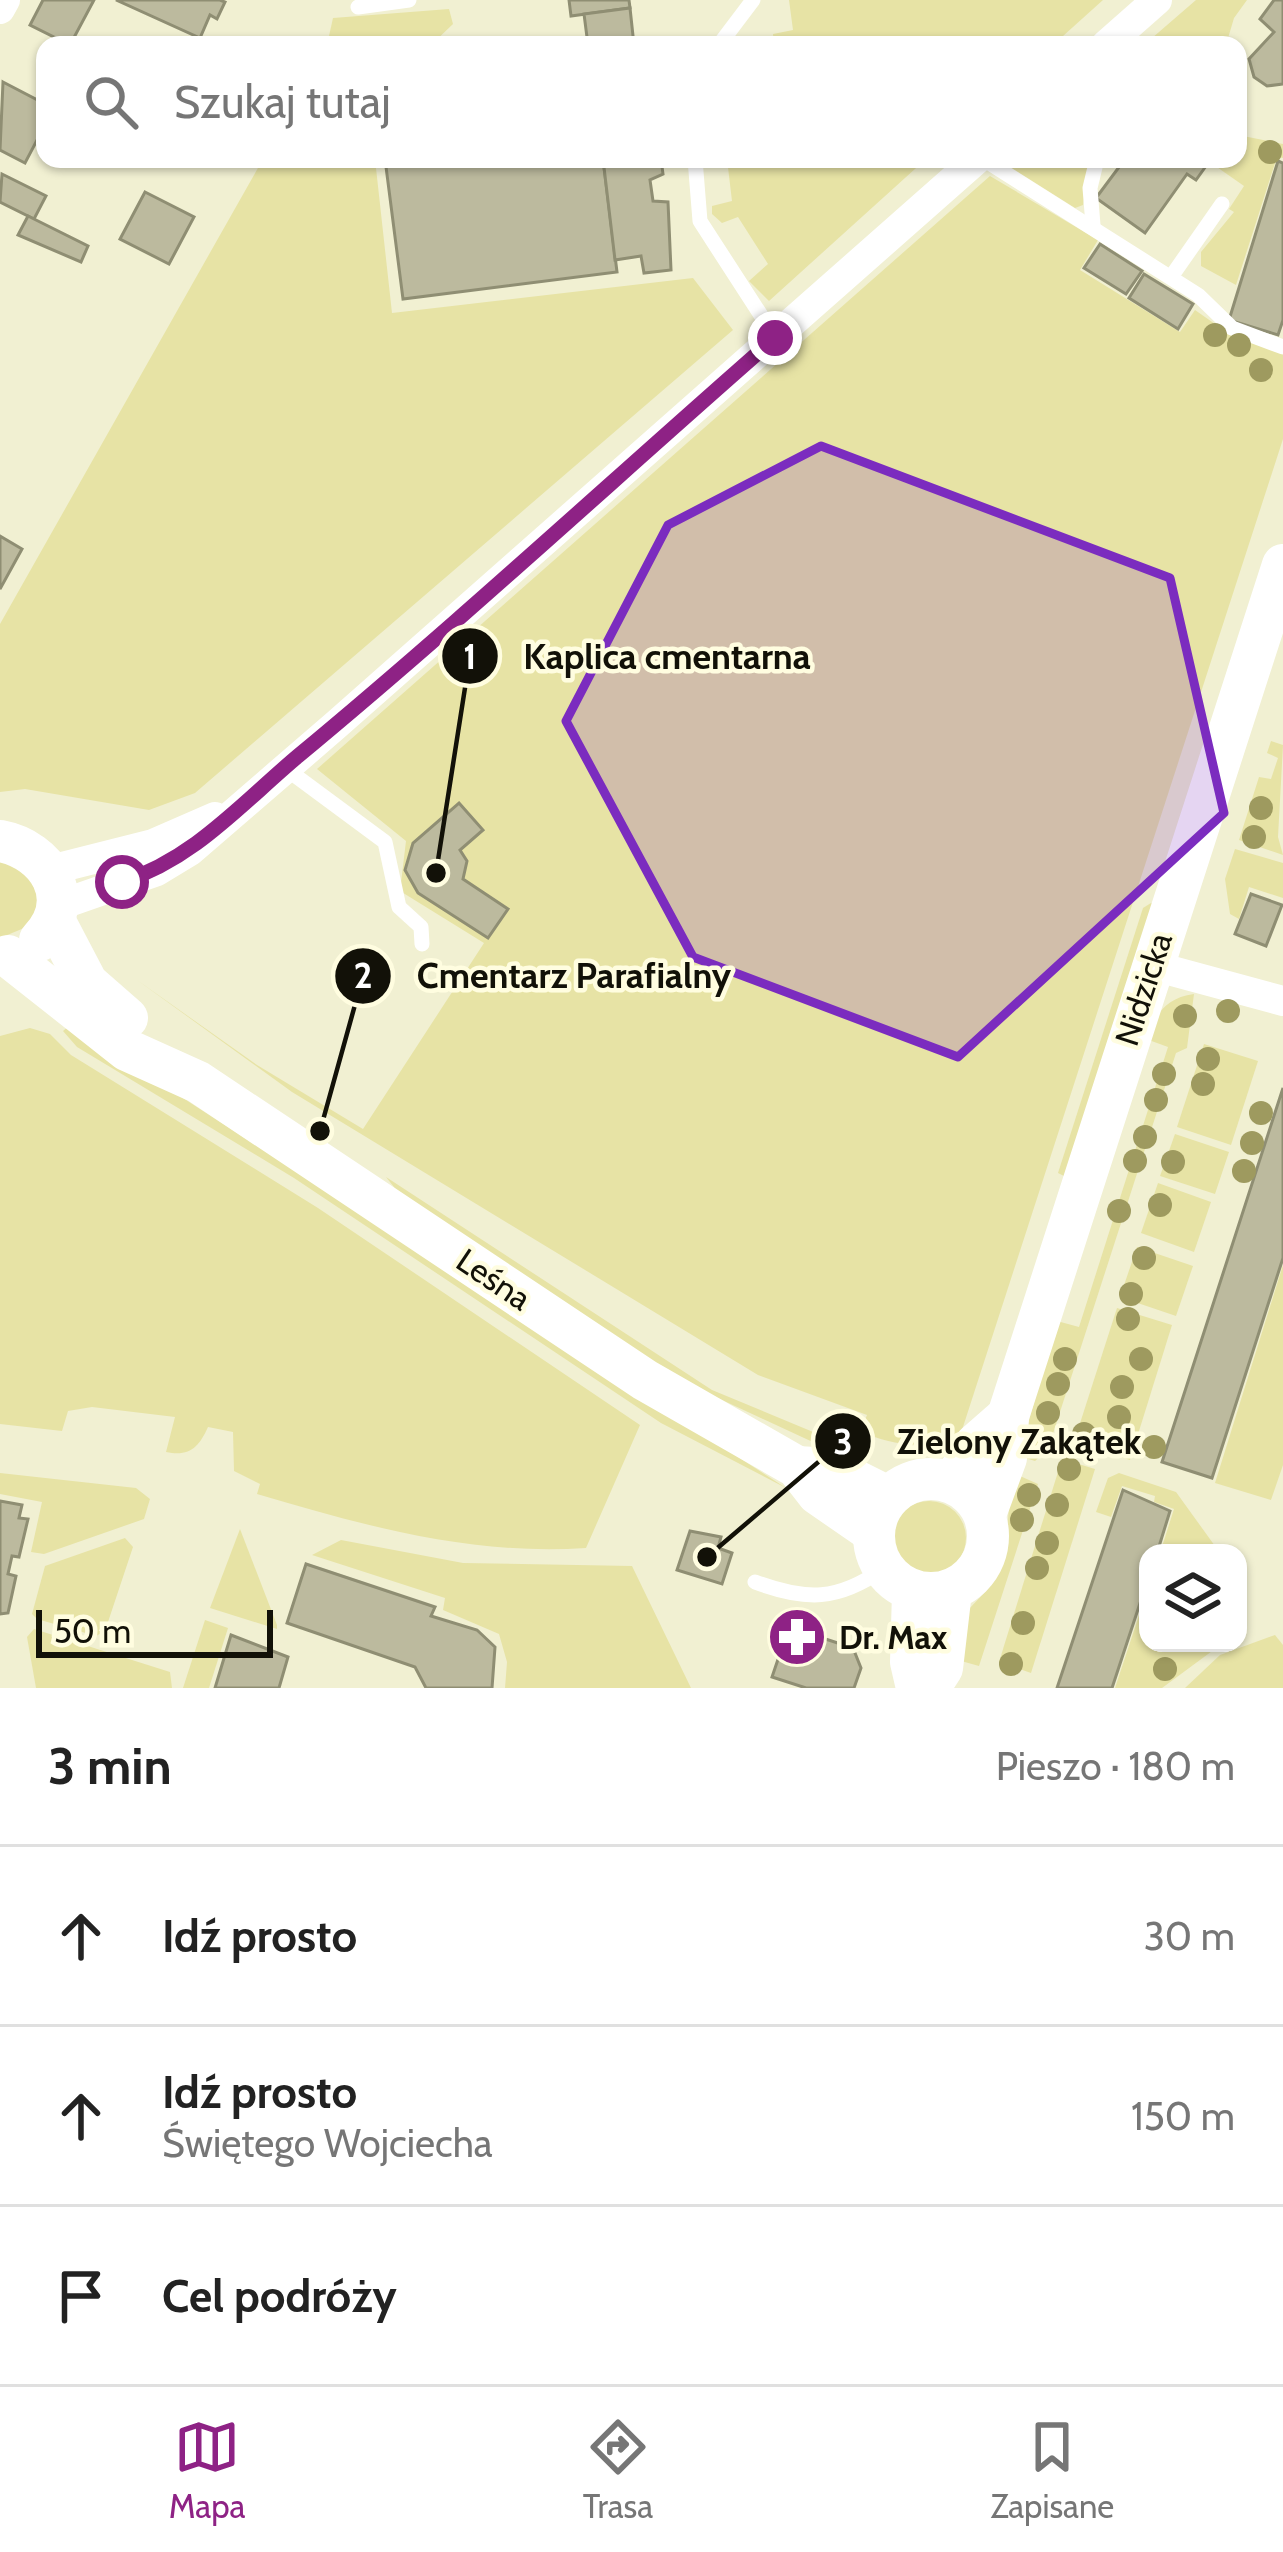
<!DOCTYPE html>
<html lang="pl">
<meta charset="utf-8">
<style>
body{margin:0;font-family:Cabin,sans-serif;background:#f6f6f6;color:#222}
.controls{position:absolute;right:36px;bottom:36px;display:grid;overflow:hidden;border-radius:24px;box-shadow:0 3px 9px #0004}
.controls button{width:108px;height:108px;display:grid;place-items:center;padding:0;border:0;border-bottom:3px solid #e0e0e0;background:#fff;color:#222;font:60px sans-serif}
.scale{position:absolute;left:36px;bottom:30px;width:237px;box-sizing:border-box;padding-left:12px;border:6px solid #121108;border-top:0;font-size:33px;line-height:42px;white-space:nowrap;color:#121108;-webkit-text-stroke:9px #fffde0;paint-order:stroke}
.stop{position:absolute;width:36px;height:36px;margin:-27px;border:9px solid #8e2285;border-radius:50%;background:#fff}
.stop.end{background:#8e2285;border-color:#fff;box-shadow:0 3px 12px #0008}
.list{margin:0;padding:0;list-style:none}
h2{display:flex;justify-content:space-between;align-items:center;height:156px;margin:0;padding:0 48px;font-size:51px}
h2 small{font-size:39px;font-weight:400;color:#767676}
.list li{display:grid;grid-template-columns:78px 1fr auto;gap:36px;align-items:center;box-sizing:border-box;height:180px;padding:0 48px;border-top:3px solid #e0e0e0}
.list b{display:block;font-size:45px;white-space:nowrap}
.list p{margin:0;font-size:39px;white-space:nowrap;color:#767676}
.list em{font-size:39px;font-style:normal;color:#767676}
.icon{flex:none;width:66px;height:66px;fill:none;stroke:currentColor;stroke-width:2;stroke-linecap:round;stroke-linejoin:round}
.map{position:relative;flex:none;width:1283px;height:1688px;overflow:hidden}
.search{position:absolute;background:#fff;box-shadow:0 3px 9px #0004;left:36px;right:36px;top:36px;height:132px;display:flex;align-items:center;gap:30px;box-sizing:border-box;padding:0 42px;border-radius:24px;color:#767676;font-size:45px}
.sheet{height:696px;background:#fff}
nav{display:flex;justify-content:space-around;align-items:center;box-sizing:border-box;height:168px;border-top:3px solid #e0e0e0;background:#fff;font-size:33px;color:#767676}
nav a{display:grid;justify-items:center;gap:6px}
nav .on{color:#8e2285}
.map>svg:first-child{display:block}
.green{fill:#e7e3a5}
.building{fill:#bcba9e;stroke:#8f8e73;stroke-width:3}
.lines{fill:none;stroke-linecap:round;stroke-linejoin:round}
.lane{stroke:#fff;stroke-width:15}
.street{stroke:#fff;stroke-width:30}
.secondary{stroke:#fff;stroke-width:42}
.tree{fill:#9e9a5f}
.route{stroke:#8e2285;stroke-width:15}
.marked{fill:#7b2cbf;fill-opacity:0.2;stroke:#7b2cbf;stroke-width:9;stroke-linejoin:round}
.labels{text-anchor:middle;stroke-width:9;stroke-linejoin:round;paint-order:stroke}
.street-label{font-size:33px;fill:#121108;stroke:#fffde0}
.poi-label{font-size:33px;font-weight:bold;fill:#121108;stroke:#fffde0;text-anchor:start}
.leader{fill:none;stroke:#121108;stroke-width:4.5}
.callout-dot{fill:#121108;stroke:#fffde0;stroke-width:4.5}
.mark-label{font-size:36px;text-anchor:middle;font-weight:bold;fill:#fff}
.callout-label{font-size:36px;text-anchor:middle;font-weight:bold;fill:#121108;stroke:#fffde0;stroke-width:9;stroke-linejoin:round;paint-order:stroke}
</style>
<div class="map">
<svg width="1283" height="1688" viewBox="0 0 1283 1688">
<rect width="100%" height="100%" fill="#f1f0d2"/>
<!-- green -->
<g class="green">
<polygon points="789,0 1103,0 1053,45 774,45 773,34 793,30"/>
<polygon points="1196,0 1247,0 1234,18 1226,45 1144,45"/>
<polygon points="449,9 453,24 431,45 327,45 333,18"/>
<polygon points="1238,135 1283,144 1283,158 1277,157 1236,285 1201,266 1201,252 1234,212 1229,209 1244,186 1214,165 1218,159 1238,159"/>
<polygon points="263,159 375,159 392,313 693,278 733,330 195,793 149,810 25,789 0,792 0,624"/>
<polygon points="727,159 926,159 769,301 749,281 768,264 738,217 722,223 712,214 712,206 732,201"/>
<polygon points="1091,159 1083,205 1075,208 999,160"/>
<path d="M990,176L1098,240L1080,270L1180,332L1195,310L1225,331L1283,354V439L962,1430C926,1452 898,1446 860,1432L867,1415L758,1375L292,1092L137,980L257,1065L363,1129L484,943L400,891L406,841L317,769Z"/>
<polygon points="1271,741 1283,745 1278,837 1283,855 1239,840 1259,777 1271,779 1278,758 1267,753"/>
<polygon points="1235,849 1283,863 1283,898 1249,887 1239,919 1230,914 1225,879"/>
<polygon points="0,859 20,864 41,898 29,926 0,938"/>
<polygon points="1151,903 1158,905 1064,1176 1058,1173 1143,908"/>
<path d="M1194,994L1187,1048L1176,1053L1048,1449L1035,1461L1019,1456L1057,1321L1079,1327L1168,1047L1146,1039C1156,1014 1165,998 1194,994Z"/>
<polygon points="70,1025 786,1488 661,1423 294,1178 77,1047 63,1031"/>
<path d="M30,1028L50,1034L71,1055L318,1208L640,1425L586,1548C473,1556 365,1526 257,1494L260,1484L234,1471L233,1432L208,1427C199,1447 190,1457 166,1452L175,1417L92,1407L68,1411L62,1431L0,1424V1036Z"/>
<polygon points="1204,1044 1258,1061 1231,1145 1177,1127"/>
<polygon points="1175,1134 1229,1152 1215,1194 1160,1176"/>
<polygon points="386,1177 712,1390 830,1439 830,1450 679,1380 401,1196"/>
<polygon points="1158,1183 1211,1202 1194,1252 1141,1233"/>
<polygon points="1137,1247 1193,1266 1176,1316 1120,1297"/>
<polygon points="1283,1265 1283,1465 1271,1500 1215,1483"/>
<polygon points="1117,1308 1172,1325 1130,1460 1074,1442"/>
<polygon points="1062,1459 1095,1469 1031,1673 999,1662"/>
<polygon points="1011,1472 1038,1484 979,1666 954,1659 967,1611 986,1591 1006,1553"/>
<polygon points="0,1473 136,1488 150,1499 144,1519 44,1554 31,1552 42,1502 0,1494"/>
<polygon points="1119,1473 1176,1492 1220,1553 1160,1553 1174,1509 1154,1502 1155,1496 1122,1486 1111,1517 1096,1512 1108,1478"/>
<circle cx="929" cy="1538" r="37"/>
<polygon points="240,1529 277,1625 277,1629 210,1608"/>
<polygon points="125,1538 133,1547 105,1631 96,1636 37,1619 32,1614 45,1566"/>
<polygon points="341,1540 463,1563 632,1566 691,1688 505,1688 507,1662 499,1634 443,1610 445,1598 312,1555"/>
<polygon points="1148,1588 1148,1643 1223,1643 1162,1688 1115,1688"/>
<polygon points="205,1620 228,1628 209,1688 183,1688"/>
<polygon points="34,1629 170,1672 172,1688 36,1688 27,1637"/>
<polygon points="1275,1635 1283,1645 1283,1688 1185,1688 1220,1655"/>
</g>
<!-- building -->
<g class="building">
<polygon points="43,0 94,0 70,45 30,25"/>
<polygon points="116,0 220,0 225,2 217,19 210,15 200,38"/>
<polygon points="569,0 629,0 630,8 571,16"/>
<polygon points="1274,0 1283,0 1283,84 1267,86 1254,77 1249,59 1274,32 1260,19"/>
<polygon points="630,8 634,45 588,45 584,14"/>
<polygon points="3,82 45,104 45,125 25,163 0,150"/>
<polygon points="385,159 603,159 617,272 403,299"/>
<polygon points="603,159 661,159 663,174 650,180 653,201 668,202 671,270 644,273 641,256 615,260"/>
<polygon points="1125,159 1211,159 1196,180 1187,174 1145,233 1096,198"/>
<polygon points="1278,161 1283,163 1283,320 1278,335 1229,320"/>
<polygon points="2,174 46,196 34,219 0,202"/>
<polygon points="145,192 194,217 169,264 120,239"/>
<polygon points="28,216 88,246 81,262 18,235"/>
<polygon points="1100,244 1142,271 1126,294 1084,268"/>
<polygon points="1144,274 1193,304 1178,329 1129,298"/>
<polygon points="0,536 22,549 0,589"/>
<polygon points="459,803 483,830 460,850 467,861 463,879 508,909 488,938 418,893 405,870 413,843"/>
<polygon points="1251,894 1282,905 1266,946 1235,934"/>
<polygon points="1283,1088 1283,1258 1212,1478 1162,1462"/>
<polygon points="1123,1490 1170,1511 1157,1553 1148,1553 1148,1579 1112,1688 1057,1688"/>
<polygon points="0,1501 22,1505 19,1518 28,1519 19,1557 12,1556 8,1574 16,1576 8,1613 0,1614"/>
<polygon points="690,1531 721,1537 718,1548 732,1553 722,1584 677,1570"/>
<polygon points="306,1564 435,1607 431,1616 477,1630 495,1647 492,1688 426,1688 415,1667 287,1623"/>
<polygon points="789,1627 853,1648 861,1668 854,1688 806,1688 772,1677"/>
<polygon points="231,1635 288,1657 279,1688 215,1688"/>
</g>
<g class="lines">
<!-- lane -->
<g class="lane">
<polyline points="358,7 409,0"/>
<polyline points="719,45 753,0"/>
<polyline points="695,159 700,221 775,337"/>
<polyline points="983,159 1198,295 1232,328 1283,347"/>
<polyline points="1093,225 1090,188 1097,159"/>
<polyline points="1171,277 1222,204"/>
<polyline points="285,768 385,842 399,907 421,927 422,944"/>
<path d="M755,1582C806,1601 838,1601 883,1569"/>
</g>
<!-- street -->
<g class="street">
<polyline points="0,9 5,0"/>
<polyline points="1106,45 1157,0"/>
<polyline points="50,870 153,844 215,817"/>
<polyline points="57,906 157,871 190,851 337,724 977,159"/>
<polyline points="1150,965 1283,1001"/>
</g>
<!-- secondary -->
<g class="secondary">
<path d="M0,841C48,850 79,899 40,940"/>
<polyline points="54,920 87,983 127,1018"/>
<polyline points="8,956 127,1050 198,1082 645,1380 797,1467 818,1494 873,1532"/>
<polyline points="797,1467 832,1469 888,1497"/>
<circle cx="931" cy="1536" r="57"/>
<polyline points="953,1483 976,1444 1008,1416"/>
<polyline points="986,1512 1006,1458 1008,1416 1283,565"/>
<polyline points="913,1592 911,1662 917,1688"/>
<polyline points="929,1688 942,1668 951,1591"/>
</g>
</g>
<!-- trees -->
<g class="tree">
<circle cx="1270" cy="152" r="12"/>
<circle cx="1215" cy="335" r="12"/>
<circle cx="1239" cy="345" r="12"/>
<circle cx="1261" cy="370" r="12"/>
<circle cx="1261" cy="808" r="12"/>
<circle cx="1254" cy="837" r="12"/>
<circle cx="1228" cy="1011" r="12"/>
<circle cx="1185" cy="1016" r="12"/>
<circle cx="1208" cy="1059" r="12"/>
<circle cx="1164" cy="1074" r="12"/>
<circle cx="1203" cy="1084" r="12"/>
<circle cx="1156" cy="1100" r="12"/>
<circle cx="1261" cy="1113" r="12"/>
<circle cx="1145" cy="1137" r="12"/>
<circle cx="1252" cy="1143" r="12"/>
<circle cx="1135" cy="1161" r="12"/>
<circle cx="1173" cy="1162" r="12"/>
<circle cx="1244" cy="1171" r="12"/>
<circle cx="1160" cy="1205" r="12"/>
<circle cx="1119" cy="1211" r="12"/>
<circle cx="1144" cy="1258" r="12"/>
<circle cx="1131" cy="1294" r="12"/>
<circle cx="1128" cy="1319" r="12"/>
<circle cx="1065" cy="1359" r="12"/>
<circle cx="1141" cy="1359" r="12"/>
<circle cx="1058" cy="1384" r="12"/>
<circle cx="1122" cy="1387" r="12"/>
<circle cx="1048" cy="1413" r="12"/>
<circle cx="1119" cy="1417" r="12"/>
<circle cx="1084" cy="1434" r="12"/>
<circle cx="1154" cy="1447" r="12"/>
<circle cx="1069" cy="1469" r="12"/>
<circle cx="1029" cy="1495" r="12"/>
<circle cx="1057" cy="1505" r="12"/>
<circle cx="1022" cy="1520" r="12"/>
<circle cx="1047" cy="1543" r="12"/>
<circle cx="1037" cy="1568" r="12"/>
<circle cx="1023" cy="1623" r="12"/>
<circle cx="1011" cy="1664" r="12"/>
<circle cx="1165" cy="1669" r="12"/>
</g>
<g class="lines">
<!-- route -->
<path class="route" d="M122,882C194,859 241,804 298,756C461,621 616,477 775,338"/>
</g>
<!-- marked area -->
<path class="marked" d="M821,446L1170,578L1224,813L958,1057L693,957L566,721L668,525Z"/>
<!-- icons -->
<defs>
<g id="pharmacy-disc" transform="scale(3)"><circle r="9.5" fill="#8e2285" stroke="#fffde0"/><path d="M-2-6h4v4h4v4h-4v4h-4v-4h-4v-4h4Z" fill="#fff"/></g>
</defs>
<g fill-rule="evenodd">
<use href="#pharmacy-disc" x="797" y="1637"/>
</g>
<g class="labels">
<!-- street labels -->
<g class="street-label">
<text transform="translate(1143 989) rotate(-72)" y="12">Nidzicka</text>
<text transform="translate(494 1279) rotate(34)" y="12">Leśna</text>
</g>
<!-- poi labels -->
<g class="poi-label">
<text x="839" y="1649">Dr. Max</text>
</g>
</g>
<!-- callouts -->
<path class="leader" d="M436 873L470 656M320 1131L363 976M707 1557L843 1441"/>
<g class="callout-dot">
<circle cx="436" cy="873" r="12"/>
<circle cx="320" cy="1131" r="12"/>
<circle cx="707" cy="1557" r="12"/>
<circle cx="470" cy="656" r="30"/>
<circle cx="363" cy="976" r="30"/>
<circle cx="843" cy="1441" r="30"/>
</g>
<g class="mark-label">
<text x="470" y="669">1</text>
<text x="363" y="988">2</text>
<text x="843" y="1454">3</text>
</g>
<g class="callout-label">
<text x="667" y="669">Kaplica cmentarna</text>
<text x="574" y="988">Cmentarz Parafialny</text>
<text x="1019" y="1454">Zielony Zakątek</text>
</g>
</svg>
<div class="controls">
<button><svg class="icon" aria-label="layers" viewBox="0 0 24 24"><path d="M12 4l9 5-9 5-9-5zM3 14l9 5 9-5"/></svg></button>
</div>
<div class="scale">50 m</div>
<div class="stop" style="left:122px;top:882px"></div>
<div class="stop end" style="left:775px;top:338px"></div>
<div class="search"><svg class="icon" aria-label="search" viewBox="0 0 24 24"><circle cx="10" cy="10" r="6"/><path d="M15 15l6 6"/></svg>Szukaj tutaj</div>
</div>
<section class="sheet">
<h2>3 min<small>Pieszo · 180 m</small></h2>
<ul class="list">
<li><svg class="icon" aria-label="ahead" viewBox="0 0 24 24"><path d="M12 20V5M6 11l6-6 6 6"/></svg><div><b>Idź prosto</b></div><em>30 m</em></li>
<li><svg class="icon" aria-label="ahead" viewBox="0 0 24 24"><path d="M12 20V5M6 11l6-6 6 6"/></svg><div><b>Idź prosto</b><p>Świętego Wojciecha</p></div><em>150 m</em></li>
<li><svg class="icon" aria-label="arrive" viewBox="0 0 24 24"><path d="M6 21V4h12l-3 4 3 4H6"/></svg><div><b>Cel podróży</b></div></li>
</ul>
</section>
<nav>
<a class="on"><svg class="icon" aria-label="map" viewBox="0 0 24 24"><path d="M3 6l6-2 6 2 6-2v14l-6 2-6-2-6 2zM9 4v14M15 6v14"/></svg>Mapa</a>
<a><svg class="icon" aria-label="directions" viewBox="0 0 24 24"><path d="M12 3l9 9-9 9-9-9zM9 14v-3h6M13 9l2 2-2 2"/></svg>Trasa</a>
<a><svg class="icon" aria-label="saved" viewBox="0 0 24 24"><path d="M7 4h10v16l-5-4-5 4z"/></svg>Zapisane</a>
</nav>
